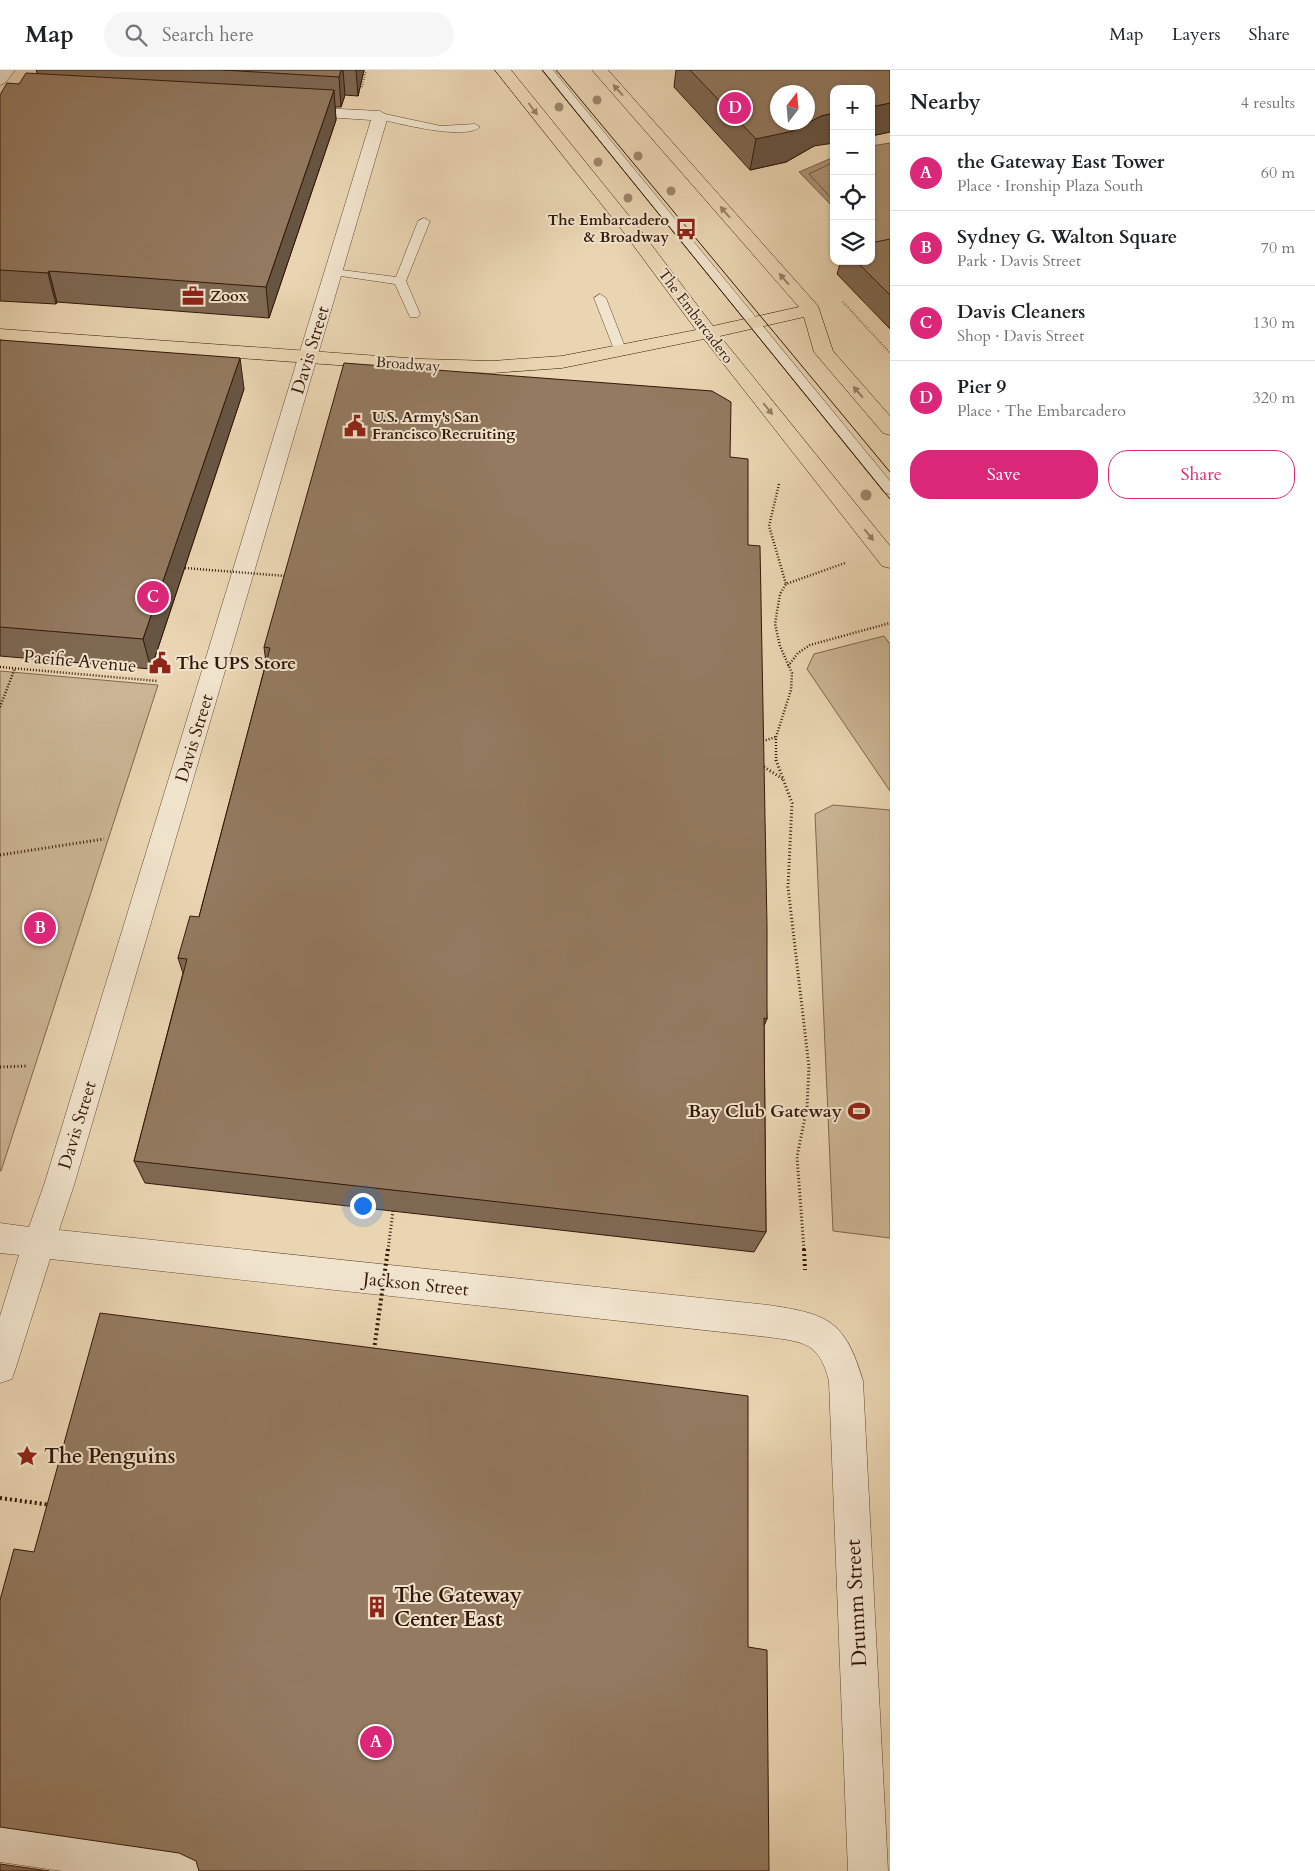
<!DOCTYPE html>
<meta charset="utf-8">
<style>
body{margin:0;font-family:Cardo,serif;background:#f6f6f6;color:#202124}
.controls{position:absolute;right:15px;top:15px;display:grid;overflow:hidden;border-radius:10px;box-shadow:0 1px 4px #0004}
.controls button{width:45px;height:45px;display:grid;place-items:center;padding:0;border:0;border-bottom:1px solid #e0e0e0;background:#fff;color:#202124;font:25px sans-serif}
.compass{position:absolute;left:770px;top:15px;width:45px;height:45px;border-radius:50%;background:#fff;box-shadow:0 1px 4px #0004;rotate:16deg}
.you{position:absolute;left:362px;top:1135px;width:18px;height:18px;margin:-12px;border:4px solid #fff;border-radius:50%;background:#1a73e8;box-shadow:0 0 0 8px #1a73e833}
.badge{display:grid;place-items:center;width:32px;height:32px;border-radius:50%;background:#db2777;color:#fff;font-size:16px;font-weight:700}
.pin{position:absolute;translate:-50% -50%;border:2px solid #fff;box-shadow:0 1px 5px #0006}
.list{margin:0;padding:0;list-style:none}
h2{display:flex;justify-content:space-between;align-items:center;height:65px;margin:0;padding:0 20px;font-size:21px}
h2 small{font-size:16px;font-weight:400;color:#757577}
.list li{display:grid;grid-template-columns:32px 1fr auto;gap:15px;align-items:center;box-sizing:border-box;height:75px;padding:0 20px;border-top:1px solid #e0e0e0}
.list b{display:block;font-size:19px;white-space:nowrap}
.list p{margin:0;font-size:16px;white-space:nowrap;color:#757577}
.list em{font-size:16px;font-style:normal;color:#757577}
.actions{display:flex;gap:10px;padding:15px 20px}
.actions a{flex:1;padding:11px 0;border:1px solid #db2777;border-radius:20px;text-align:center;font-size:18px;color:#db2777}
.actions .main{background:#db2777;color:#fff}
.icon{flex:none;width:28px;height:28px;fill:none;stroke:currentColor;stroke-width:2;stroke-linecap:round;stroke-linejoin:round}
.map{position:relative;flex:none;width:890px;height:1801px;overflow:hidden}
header{display:flex;align-items:center;gap:30px;box-sizing:border-box;height:70px;padding:0 25px;background:#fff;border-bottom:1px solid #e0e0e0}
header strong{font-size:24px}
nav{display:flex;gap:28px;margin-inline-start:auto;font-size:18px}
.search{width:350px;height:45px;background:#f6f6f6;display:flex;align-items:center;gap:12px;box-sizing:border-box;padding:0 18px;border-radius:28px;color:#757577;font-size:19px}
main{display:flex}
aside{flex:1;background:#fff}
.map>svg:first-child{display:block}
.green{fill:#cbb595;stroke:#80664e}
.water{fill:#ac9478;stroke:#7c624b}
.lines{fill:none;stroke-linecap:round;stroke-linejoin:round}
.shore{stroke:#705640;stroke-width:1}
.lane-casing{stroke:#624632;stroke-width:1}
.street-casing{stroke:#624632;stroke-width:1}
.primary-casing{stroke:#341708;stroke-width:1}
.path-far3{stroke:#341708;stroke-width:2;stroke-dasharray:0.5 2;stroke-linecap:butt}
.path-far2{stroke:#341708;stroke-width:2.5;stroke-dasharray:1 2;stroke-linecap:butt}
.path-far1{stroke:#341708;stroke-width:3;stroke-dasharray:1 2.5;stroke-linecap:butt}
.path{stroke:#341708;stroke-width:4;stroke-dasharray:2 3;stroke-linecap:butt}
.lane{fill:#f1e4cd;fill-rule:evenodd}
.street{fill:#f1e4cd;fill-rule:evenodd}
.primary{fill:#ead5b2;fill-rule:evenodd}
.tram{stroke:#341708;stroke-width:1}
.path-bridge-far2{stroke:#341708;stroke-width:2.5;stroke-dasharray:1 2;stroke-linecap:butt}
.path-bridge-far1{stroke:#341708;stroke-width:3;stroke-dasharray:1 2.5;stroke-linecap:butt}
.path-bridge{stroke:#341708;stroke-width:4;stroke-dasharray:2 3;stroke-linecap:butt}
.tree{fill:#9f866c}
.wall{fill:#7e6953;stroke:#341708}
.shaded-wall{fill:#675543;stroke:#341708}
.building{fill:#937a60;stroke:#341708;fill-rule:evenodd}
.oneway{fill:#988066}
.labels{text-anchor:middle;stroke-width:4;stroke-linejoin:round;paint-order:stroke}
.far-poi-label{font-size:15px;font-weight:bold;fill:#341708;stroke:#f1e4cd;text-anchor:start}
.far-street-label{font-size:15px;fill:#341708;stroke:#f1e4cd}
.street-label{font-size:18px;fill:#341708;stroke:#f1e4cd}
.poi-label{font-size:18px;font-weight:bold;fill:#341708;stroke:#f1e4cd;text-anchor:start}
.near-poi-label{font-size:21px;font-weight:bold;fill:#341708;stroke:#f1e4cd;text-anchor:start}
.near-street-label{font-size:21px;fill:#341708;stroke:#f1e4cd}
</style>
<header>
<strong>Map</strong>
<div class="search"><svg class="icon" aria-label="search" viewBox="0 0 24 24"><circle cx="10" cy="10" r="6"/><path d="M15 15l6 6"/></svg>Search here</div>
<nav><a>Map</a><a>Layers</a><a>Share</a></nav>
</header>
<main>
<div class="map">
<svg width="890" height="1801" viewBox="0 0 890 1801">
<rect width="100%" height="100%" fill="#ead5b2"/>
<filter id="stains"><feTurbulence type="fractalNoise" baseFrequency=".004" numOctaves="4"/><feColorMatrix values="0 0 0 0 .2 0 0 0 0 .09 0 0 0 0 .02 0 0 0 .5 -.17"/></filter>
<radialGradient id="worn" r=".72"><stop offset=".6" stop-color="#630" stop-opacity="0"/><stop offset="1" stop-color="#630" stop-opacity=".3"/></radialGradient>
<!-- green -->
<g class="green">
<polygon points="884,566 890,574 890,721 807,599 814,584"/>
<polygon points="0,601 158,615 1,1101 0,1101"/>
<polygon points="833,735 890,740 890,1168 833,1161 815,744"/>
</g>
<!-- water -->
<g class="water">
<polygon points="890,73 890,177 871,176 871,76"/>
<polygon points="834,87 834,138 799,102"/>
</g>
<g class="lines">
<!-- shore -->
<polyline class="shore" points="834,92 809,104 834,131"/>
<!-- lane casing -->
<g class="lane-casing">
<g id="lane">
<polygon points="543,0 553,0 890,411 890,424 885,423"/>
<path d="M380,43L441,56L475,54L480,57C465,71 396,53 376,48L375,46Z"/>
<polygon points="424,148 430,151 406,211 420,244 418,247 410,247 395,214 334,205 328,202 334,199 396,207 418,151"/>
<polygon points="600,224 606,228 627,282 625,285 617,285 615,282 594,228"/>
</g>
</g>
<!-- street casing -->
<g class="street-casing">
<g id="street">
<polygon points="0,0 15,0 5,13 0,15"/>
<path d="M300,37L380,41L388,46L74,1115L59,1160L768,1235C828,1244 845,1250 863,1311L888,1801H848L829,1311C819,1272 804,1272 768,1267L50,1189L16,1297L12,1309L0,1313V1246L19,1185L0,1183V1153L29,1157L44,1115L371,50L294,45L292,42Z"/>
<polygon points="0,1752 192,1781 206,1787 212,1801 62,1801 0,1792"/>
</g>
</g>
<!-- primary casing -->
<g class="primary-casing">
<polygon id="primary" points="495,0 511,0 634,152 713,256 799,237 592,0 608,0 818,236 833,281 890,346 890,365 883,363 814,282 804,247 720,266 890,476 890,498 882,496 704,269 562,298 492,303 421,301 0,271 0,259 421,289 492,291 562,286 696,260 622,160"/>
</g>
<!-- path-far3 -->
<g class="path-far3">
<polyline points="362,17 366,0"/>
<polyline points="843,232 890,283"/>
</g>
<!-- path-far2 -->
<g class="path-far2">
<polyline points="779,414 769,456 786,514"/>
<polyline points="788,596 798,583 810,575 890,553"/>
<polyline points="0,597 157,611"/>
<polyline points="0,637 15,598"/>
<polyline points="760,672 776,667"/>
<polyline points="776,691 776,667 791,620 792,603 780,576 775,554 780,524 786,514 845,493"/>
</g>
<!-- path-far1 -->
<g class="path-far1">
<polyline points="776,690 792,733 788,817 809,997 807,1037 797,1087 804,1180"/>
<polyline points="761,695 783,709"/>
<polyline points="0,785 104,769"/>
<polyline points="0,997 28,996"/>
</g>
<!-- path -->
<g class="path">
<polyline points="804,1179 805,1200"/>
<polyline points="0,1428 51,1435"/>
</g>
<!-- lane -->
<use href="#lane" class="lane"/>
<!-- street -->
<use href="#street" class="street"/>
<!-- primary -->
<use href="#primary" class="primary"/>
<!-- tram -->
<g class="tram">
<polyline points="542,0 890,429"/>
<polyline points="556,0 890,402"/>
</g>
<!-- path-bridge-far2 -->
<polyline class="path-bridge-far2" points="185,498 286,506"/>
<!-- path-bridge-far1 -->
<polyline class="path-bridge-far1" points="388,1180 393,1141"/>
<!-- path-bridge -->
<polyline class="path-bridge" points="374,1280 388,1179"/>
</g>
<!-- trees -->
<g class="tree">
<circle cx="597" cy="30" r="4.5"/>
<circle cx="559" cy="37" r="4.5"/>
<circle cx="638" cy="86" r="4.5"/>
<circle cx="598" cy="92" r="4.5"/>
<circle cx="671" cy="121" r="4.5"/>
<circle cx="628" cy="128" r="4.5"/>
<circle cx="866" cy="425" r="5.5"/>
</g>
<!-- wall -->
<g class="wall">
<polygon points="36,0 364,0 358,26 345,25 341,37 335,37 336,50 269,248 57,232 56,234 0,231 0,25 37,3"/>
<polygon points="676,0 890,0 890,62 871,66 871,19 814,76 786,92 750,100 674,17"/>
<polygon points="890,169 890,259 837,204 841,191 871,191"/>
<polygon points="0,270 244,319 151,599 0,586"/>
<polygon points="730,387 748,475 767,949 764,956 766,1162 754,1182 145,1113 134,1091 183,903 178,888 199,847 266,593 264,577"/>
<polygon points="0,1794 49,1801 0,1801"/>
</g>
<!-- shaded-wall -->
<g class="shaded-wall">
<polygon points="341,0 343,0 345,25 341,37 339,7"/>
<polygon points="356,0 364,0 358,26"/>
<polygon points="334,20 336,50 269,248 266,217"/>
<polygon points="890,33 890,62 871,66 871,37"/>
<polygon points="834,43 834,73 814,76 786,92 750,100 756,69 821,46"/>
<polygon points="49,201 57,232 56,234 48,203"/>
<polygon points="240,288 244,319 151,599 143,569"/>
</g>
<!-- building -->
<g class="building">
<polygon points="223,0 341,0 339,7"/>
<path d="M690,0H890V33L871,37V19H834V43L821,46L793,61L756,69ZM778,22H808V52H778Z"/>
<polygon points="26,3 334,20 266,217 49,201 48,203 0,200 0,25 7,13 19,14"/>
<polygon points="890,169 890,225 856,191 871,191 871,173"/>
<polygon points="0,270 240,288 143,569 0,557"/>
<polygon points="344,293 712,321 731,332 730,387 748,389 748,475 760,476 767,856 767,949 764,948 766,1162 134,1091 187,889 178,888 190,846 199,847 270,578 264,577"/>
<polygon points="100,1243 748,1326 748,1577 767,1580 769,1801 199,1801 196,1791 179,1783 0,1757 0,1530 14,1479 34,1482"/>
</g>
<!-- one-way arrows -->
<defs><path id="oneway-solid" d="M-6-.8H1V-3.2L6.5 0L1 3.2V.8H-6Z" transform="scale(1.25)"/></defs>
<g class="oneway">
<use href="#oneway-solid" transform="translate(618 20) rotate(-132)"/>
<use href="#oneway-solid" transform="translate(533 39) rotate(53)"/>
<use href="#oneway-solid" transform="translate(725 142) rotate(-131)"/>
<use href="#oneway-solid" transform="translate(784 209) rotate(-131)"/>
<use href="#oneway-solid" transform="translate(858 322) rotate(-131)"/>
<use href="#oneway-solid" transform="translate(768 339) rotate(51)"/>
<use href="#oneway-solid" transform="translate(869 465) rotate(51)"/>
</g>
<!-- icons -->
<defs>
<g id="bus-bare" transform="scale(1.725)"><path d="M-5-6H5V4H4V6H2V4H-2V6H-4V4H-5ZM-3.5-4V0h7V-4ZM-3.5 1.2v1.5H-2V1.2ZM2 1.2v1.5H3.5V1.2Z" fill="#8f2418" stroke="#f1e4cd" stroke-width="2.5" paint-order="stroke"/></g>
<g id="office-bare" transform="scale(1.725)"><path d="M-6-3h4V-5.5h4V-3h4V5H-6ZM-1-4.5V-3h2v-1.5ZM-6 0V1H6V0Z" fill="#8f2418" stroke="#f1e4cd" stroke-width="2.5" paint-order="stroke"/></g>
<g id="civic-bare" transform="scale(1.725)"><path d="M-.6-6.5H3V-4.5H.6V-3L4-1V1h2V6H-6V1h2V-1L-.6-3ZM-1.2 2.5V6h2.4V2.5Z" fill="#8f2418" stroke="#f1e4cd" stroke-width="2.5" paint-order="stroke"/></g>
<g id="stadium-bare" transform="scale(1.725)"><path d="M0-5a6.5 5 0 1 0 0 10a6.5 5 0 1 0 0-10ZM-3.5-1.8h7v3.6h-7Z" fill="#8f2418" stroke="#f1e4cd" stroke-width="2.5" paint-order="stroke"/></g>
<g id="sight-bare" transform="scale(1.725)"><path d="M0-6L1.8-2.2L6-1.7L2.9 1.2L3.7 5.4L0 3.3L-3.7 5.4L-2.9 1.2L-6-1.7L-1.8-2.2Z" fill="#8f2418" stroke="#f1e4cd" stroke-width="2.5" paint-order="stroke"/></g>
<g id="building-bare" transform="scale(1.725)"><path d="M-4-6H4V6H1V3H-1V6H-4ZM-2.5-4.3h1.7v1.8h-1.7ZM.8-4.3h1.7v1.8H.8ZM-2.5-1h1.7V.8h-1.7ZM.8-1h1.7V.8H.8Z" fill="#8f2418" stroke="#f1e4cd" stroke-width="2.5" paint-order="stroke"/></g>
</defs>
<g fill-rule="evenodd">
<use href="#bus-bare" x="686" y="159"/>
<use href="#office-bare" x="193" y="226"/>
<use href="#civic-bare" x="355" y="356"/>
<use href="#civic-bare" x="160" y="593"/>
<use href="#stadium-bare" x="859" y="1041"/>
<use href="#sight-bare" x="27" y="1386"/>
<use href="#building-bare" x="377" y="1537"/>
</g>
<g class="labels">
<!-- far-poi labels -->
<g class="far-poi-label">
<text x="669" y="155" text-anchor="end">The Embarcadero<tspan x="669" dy="17">&amp; Broadway</tspan></text>
<text x="210" y="231">Zoox</text>
<text x="372" y="352">U.S. Army's San<tspan x="372" dy="17">Francisco Recruiting</tspan></text>
</g>
<!-- far-street labels -->
<g class="far-street-label">
<text transform="translate(696 246) rotate(53)" y="5">The Embarcadero</text>
<text transform="translate(408 294) rotate(4)" y="5">Broadway</text>
</g>
<!-- street labels -->
<g class="street-label">
<text transform="translate(310 280) rotate(-73)" y="6">Davis Street</text>
<text transform="translate(80 591) rotate(5)" y="6">Pacific Avenue</text>
<text transform="translate(194 668) rotate(-73)" y="6">Davis Street</text>
<text transform="translate(77 1055) rotate(-73)" y="6">Davis Street</text>
<text transform="translate(416 1214) rotate(6)" y="6">Jackson Street</text>
</g>
<!-- poi labels -->
<g class="poi-label">
<text x="176" y="599">The UPS Store</text>
<text x="842" y="1047" text-anchor="end">Bay Club Gateway</text>
</g>
<!-- near-poi labels -->
<g class="near-poi-label">
<text x="44" y="1393">The Penguins</text>
<text x="394" y="1532">The Gateway<tspan x="394" dy="24">Center East</tspan></text>
</g>
<!-- near-street labels -->
<g class="near-street-label">
<text transform="translate(856 1533) rotate(-93)" y="7">Drumm Street</text>
</g>
</g>
<rect width="100%" height="100%" filter="url(#stains)"/>
<rect width="100%" height="100%" fill="url(#worn)"/>
</svg>
<div class="controls">
<button>+</button>
<button>−</button>
<button><svg class="icon" aria-label="locate" viewBox="0 0 24 24"><circle cx="12" cy="12" r="6"/><path d="M12 2v4M12 18v4M2 12h4M18 12h4"/></svg></button>
<button><svg class="icon" aria-label="layers" viewBox="0 0 24 24"><path d="M12 4l9 5-9 5-9-5zM3 14l9 5 9-5"/></svg></button>
</div>
<svg class="compass" viewBox="-18 -18 36 36"><path d="M0-13l5 13h-10z" fill="#e53935"/><path d="M0 13l5-13h-10z" fill="#757577"/></svg>
<div class="you"></div>
<div class="pin badge" style="left:376px;top:1672px">A</div>
<div class="pin badge" style="left:40px;top:858px">B</div>
<div class="pin badge" style="left:153px;top:527px">C</div>
<div class="pin badge" style="left:735px;top:38px">D</div>
</div>
<aside>
<h2>Nearby<small>4 results</small></h2>
<ul class="list">
<li><span class="badge">A</span><div><b>the Gateway East Tower</b><p>Place · Ironship Plaza South</p></div><em>60 m</em></li>
<li><span class="badge">B</span><div><b>Sydney G. Walton Square</b><p>Park · Davis Street</p></div><em>70 m</em></li>
<li><span class="badge">C</span><div><b>Davis Cleaners</b><p>Shop · Davis Street</p></div><em>130 m</em></li>
<li><span class="badge">D</span><div><b>Pier 9</b><p>Place · The Embarcadero</p></div><em>320 m</em></li>
</ul>
<div class="actions"><a class="main">Save</a><a>Share</a></div>
</aside>
</main>
